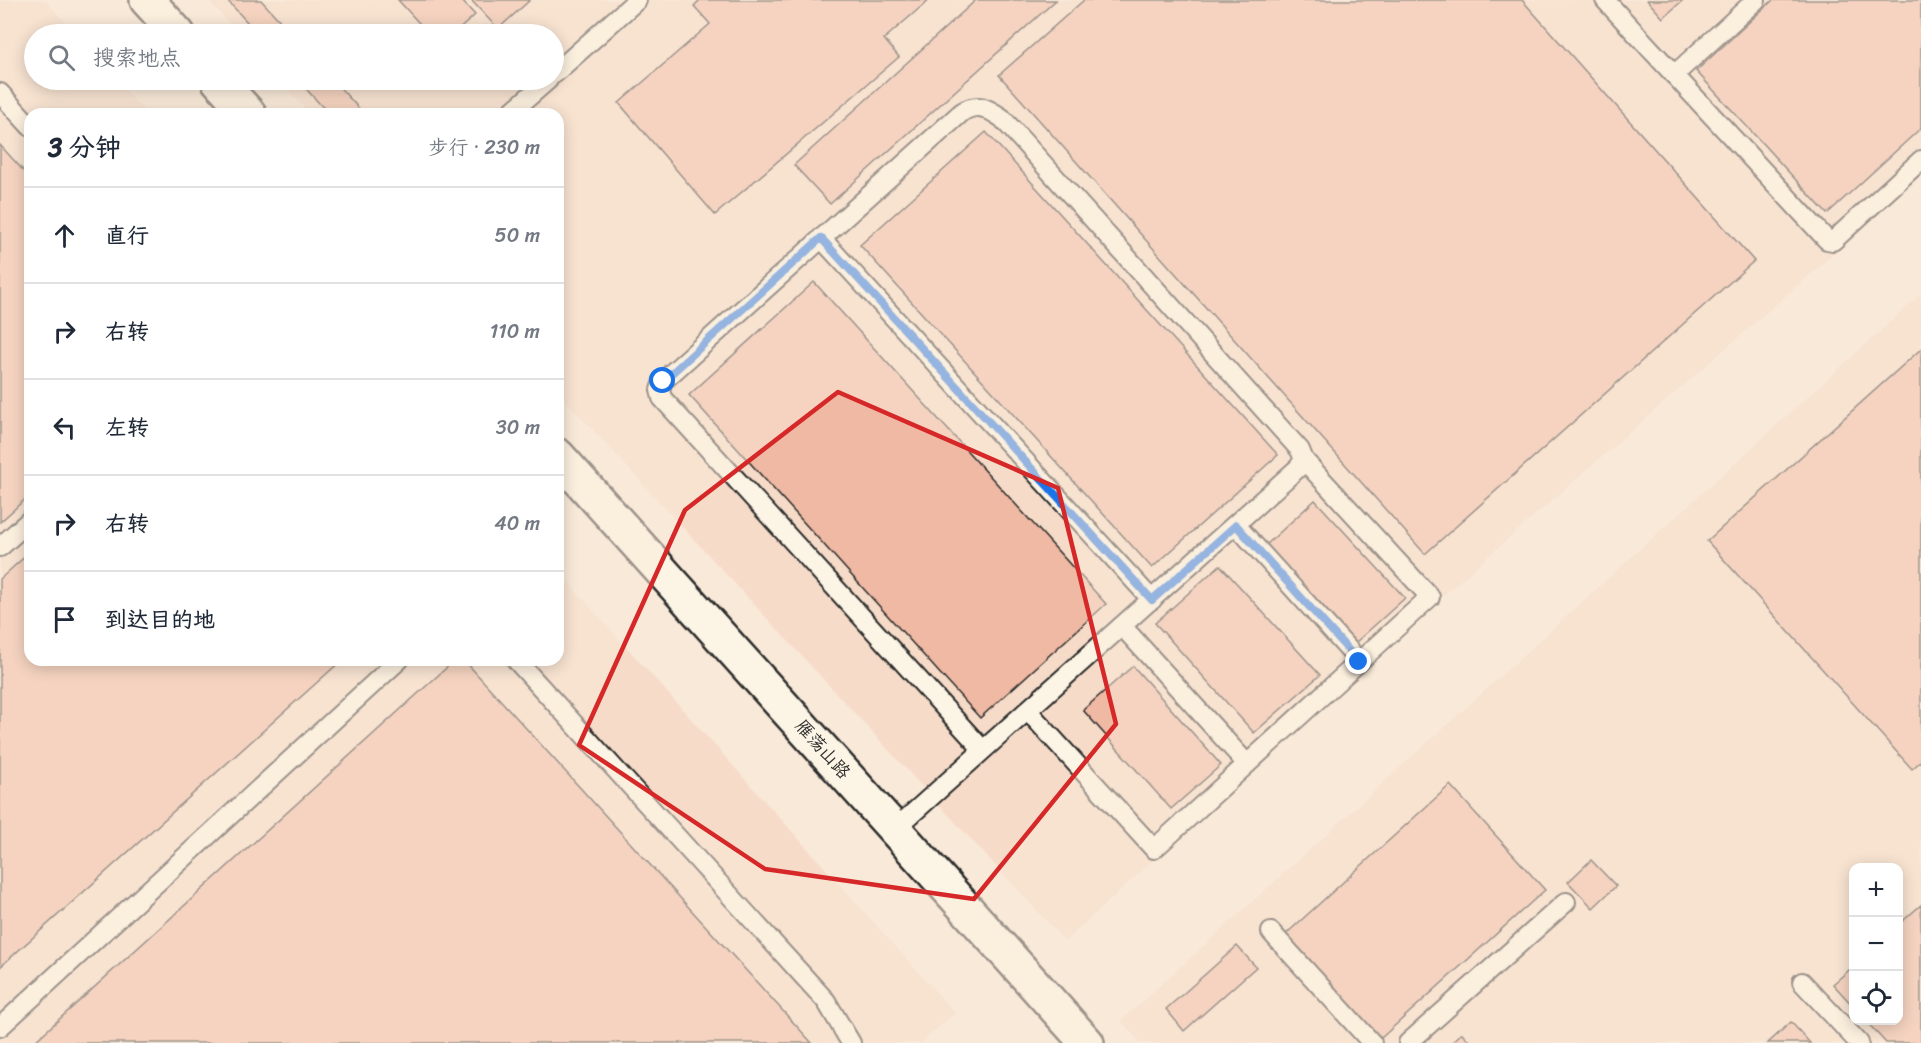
<!DOCTYPE html>
<html lang="zh">
<meta charset="utf-8">
<style>
body{margin:0;font-family:Sriracha,"LXGW WenKai TC",sans-serif;background:#f6f6f7;color:#1f2937}
.controls{position:absolute;right:18px;bottom:18px;display:grid;overflow:hidden;border-radius:12px;box-shadow:0 3px 15px #0003}
.controls button{width:54px;height:54px;display:grid;place-items:center;padding:0;border:0;border-bottom:2px solid #e0e1e3;background:#fff;color:#1f2937;font:30px sans-serif}
.stop{position:absolute;width:18px;height:18px;margin:-14px;border:4px solid #1a73e8;border-radius:50%;background:#fff}
.stop.end{background:#1a73e8;border-color:#fff;box-shadow:0 2px 6px #0008}
.list{margin:0;padding:0;list-style:none}
h2{display:flex;justify-content:space-between;align-items:center;height:78px;margin:0;padding:0 24px;font-size:26px}
h2 small{font-size:20px;font-weight:400;color:#747a83}
.list li{display:grid;grid-template-columns:39px 1fr auto;gap:18px;align-items:center;box-sizing:border-box;height:96px;padding:0 24px;border-top:2px solid #e0e1e3}
.list b{display:block;font-size:22px;white-space:nowrap}
.list em{font-size:20px;font-style:normal;color:#747a83}
.icon{flex:none;width:33px;height:33px;fill:none;stroke:currentColor;stroke-width:2;stroke-linecap:round;stroke-linejoin:round}
.map{position:relative;flex:none;width:1921px;height:1043px;overflow:hidden}
.search{position:absolute;background:#fff;box-shadow:0 3px 15px #0003;left:24px;top:24px;width:540px;height:66px;display:flex;align-items:center;gap:15px;box-sizing:border-box;padding:0 21px;border-radius:33px;color:#747a83;font-size:22px}
.panel{position:absolute;background:#fff;box-shadow:0 3px 15px #0003;left:24px;top:108px;width:540px;height:558px;border-radius:18px}
.map>svg:first-child{display:block}
.built{fill:#f6dbc8;fill-rule:evenodd}
.building{fill:#efb9a3;stroke:#2b2b2b;stroke-width:1.5}
.lines{fill:none;stroke-linecap:round;stroke-linejoin:round}
.service-casing{stroke:#2b2b2b;stroke-width:22}
.minor-casing{stroke:#2b2b2b;stroke-width:38}
.service{stroke:#fcf5e5;stroke-width:18}
.minor{stroke:#fcf5e5;stroke-width:33}
.route{stroke:#1a73e8;stroke-width:8}
.marked{fill:none;stroke:#d62828;stroke-width:4.5;stroke-linejoin:round}
.labels{text-anchor:middle;stroke-width:6;stroke-linejoin:round;paint-order:stroke}
.street-label{font-size:18px;fill:#2b2b2b;stroke:#fcf5e5}
</style>
<div class="map">
<svg width="1921" height="1043" viewBox="0 0 1921 1043">
<rect width="100%" height="100%" fill="#f9e9d8"/>
<filter id="ink" filterUnits="userSpaceOnUse"><feTurbulence type="fractalNoise" baseFrequency=".0167" numOctaves="2"/><feDisplacementMap in="SourceGraphic" scale="12" xChannelSelector="R" yChannelSelector="G"/><feConvolveMatrix kernelMatrix="1 2 1 2 8 2 1 2 1" color-interpolation-filters="sRGB"/></filter>
<g filter="url(#ink)">
<!-- built -->
<g class="built">
<polygon points="0,0 45,0 76,34 34,34 34,80 116,80 147,114 30,114 30,660 558,660 558,571 955,1013 921,1043 0,1043"/>
<polygon points="208,0 1921,0 1921,174 1821,265 1446,593 1065,941 558,392 558,114 310,114 279,80 554,80 554,34 239,34"/>
<path d="M1921,294V1043H1141L1121,1021ZM1854,868H1898V1020H1854Z"/>
</g>
<!-- building -->
<g class="building">
<polygon points="227,0 261,0 292,34 258,34"/>
<polygon points="398,0 461,0 475,15 454,34 429,34"/>
<polygon points="471,0 530,0 498,29"/>
<polygon points="700,0 929,0 884,39 899,57 715,215 619,103 710,24 694,6"/>
<polygon points="976,0 1056,0 830,204 794,165"/>
<polygon points="1084,0 1522,0 1754,261 1425,554 999,75"/>
<polygon points="1647,0 1683,0 1663,18"/>
<polygon points="1773,0 1921,0 1921,128 1827,214 1696,71"/>
<polygon points="298,80 333,80 364,114 329,114"/>
<polygon points="986,132 1278,455 1152,568 860,245"/>
<polygon points="0,145 30,178 30,495 0,522"/>
<polygon points="814,282 1106,604 980,718 689,395"/>
<polygon points="1921,349 1921,761 1912,769 1707,541"/>
<polygon points="1315,500 1405,598 1355,643 1266,545"/>
<polygon points="30,552 30,660 342,660 0,967 0,579"/>
<polygon points="1220,565 1320,675 1254,733 1155,623"/>
<polygon points="455,660 464,660 812,1043 33,1043"/>
<polygon points="1133,666 1221,765 1171,809 1083,710"/>
<polygon points="1450,785 1545,890 1380,1039 1286,934"/>
<polygon points="1591,860 1616,886 1593,908 1568,882"/>
<polygon points="1921,905 1921,1043 1886,1043 1865,1020 1898,1020 1898,925"/>
<polygon points="1237,946 1256,967 1184,1031 1166,1009"/>
<polygon points="1854,966 1854,1007 1833,984"/>
<polygon points="1791,1022 1810,1043 1768,1043"/>
<polygon points="1462,1033 1471,1043 1451,1043"/>
</g>
<g class="lines">
<!-- service casing -->
<g class="service-casing">
<g id="service">
<polyline points="1605,0 1827,240 1833,241 1921,160"/>
<polyline points="554,74 637,0"/>
<polyline points="1674,75 1756,0"/>
<polyline points="0,93 30,126"/>
<polyline points="509,114 548,80"/>
<polyline points="821,238 1152,600"/>
<polyline points="1236,525 1359,661"/>
<polyline points="0,547 30,520"/>
<polyline points="1122,626 1247,764"/>
<polyline points="516,660 826,1001 851,1043"/>
<polyline points="1028,711 1154,849 1430,597 1304,460"/>
<path d="M895,829L1298,468L1304,460L1300,450L1002,118C987,108 978,102 962,112L663,381L660,390L662,398L983,750"/>
<polyline points="1271,932 1372,1043"/>
<polyline points="1802,982 1859,1043"/>
<polyline points="0,1027 399,660"/>
<polyline points="1408,1043 1566,902"/>
</g>
</g>
<!-- minor casing -->
<g class="minor-casing">
<g id="minor">
<polyline points="147,0 178,34"/>
<polyline points="218,80 249,114"/>
<polyline points="558,456 1087,1043"/>
</g>
</g>
<!-- service -->
<use href="#service" class="service"/>
<!-- minor -->
<use href="#minor" class="minor"/>
</g>
</g>
<g class="lines" filter="url(#ink)">
<!-- route -->
<polyline class="route" points="663,381 821,238 1152,600 1236,525 1359,662"/>
</g>
<!-- marked area -->
<path d="M0 0H1921V1043H0ZM838,392L1058,488L1116,724L974,899L765,869L579,745L685,510Z" fill="#f9e9d8" fill-opacity=".55" fill-rule="evenodd"/>
<path class="marked" d="M838,392L1058,488L1116,724L974,899L765,869L579,745L685,510Z"/>
<g class="labels">
<!-- street labels -->
<g class="street-label">
<text transform="translate(823 749) rotate(48)" y="6">雁荡山路</text>
</g>
</g>
</svg>
<div class="controls">
<button>+</button>
<button>−</button>
<button><svg class="icon" aria-label="locate" viewBox="0 0 24 24"><circle cx="12" cy="12" r="6"/><path d="M12 2v4M12 18v4M2 12h4M18 12h4"/></svg></button>
</div>
<div class="stop" style="left:663px;top:381px"></div>
<div class="stop end" style="left:1359px;top:662px"></div>
<div class="search"><svg class="icon" aria-label="search" viewBox="0 0 24 24"><circle cx="10" cy="10" r="6"/><path d="M15 15l6 6"/></svg>搜索地点</div>
<section class="panel">
<h2>3 分钟<small>步行 · 230 m</small></h2>
<ul class="list">
<li><svg class="icon" aria-label="ahead" viewBox="0 0 24 24"><path d="M12 20V5M6 11l6-6 6 6"/></svg><div><b>直行</b></div><em>50 m</em></li>
<li><svg class="icon" aria-label="right" viewBox="0 0 24 24"><path d="M7 20v-9h11M14 6l5 5-5 5"/></svg><div><b>右转</b></div><em>110 m</em></li>
<li><svg class="icon" aria-label="left" viewBox="0 0 24 24"><path d="M17 20v-9H6M10 6l-5 5 5 5"/></svg><div><b>左转</b></div><em>30 m</em></li>
<li><svg class="icon" aria-label="right" viewBox="0 0 24 24"><path d="M7 20v-9h11M14 6l5 5-5 5"/></svg><div><b>右转</b></div><em>40 m</em></li>
<li><svg class="icon" aria-label="arrive" viewBox="0 0 24 24"><path d="M6 21V4h12l-3 4 3 4H6"/></svg><div><b>到达目的地</b></div></li>
</ul>
</section>
</div>
